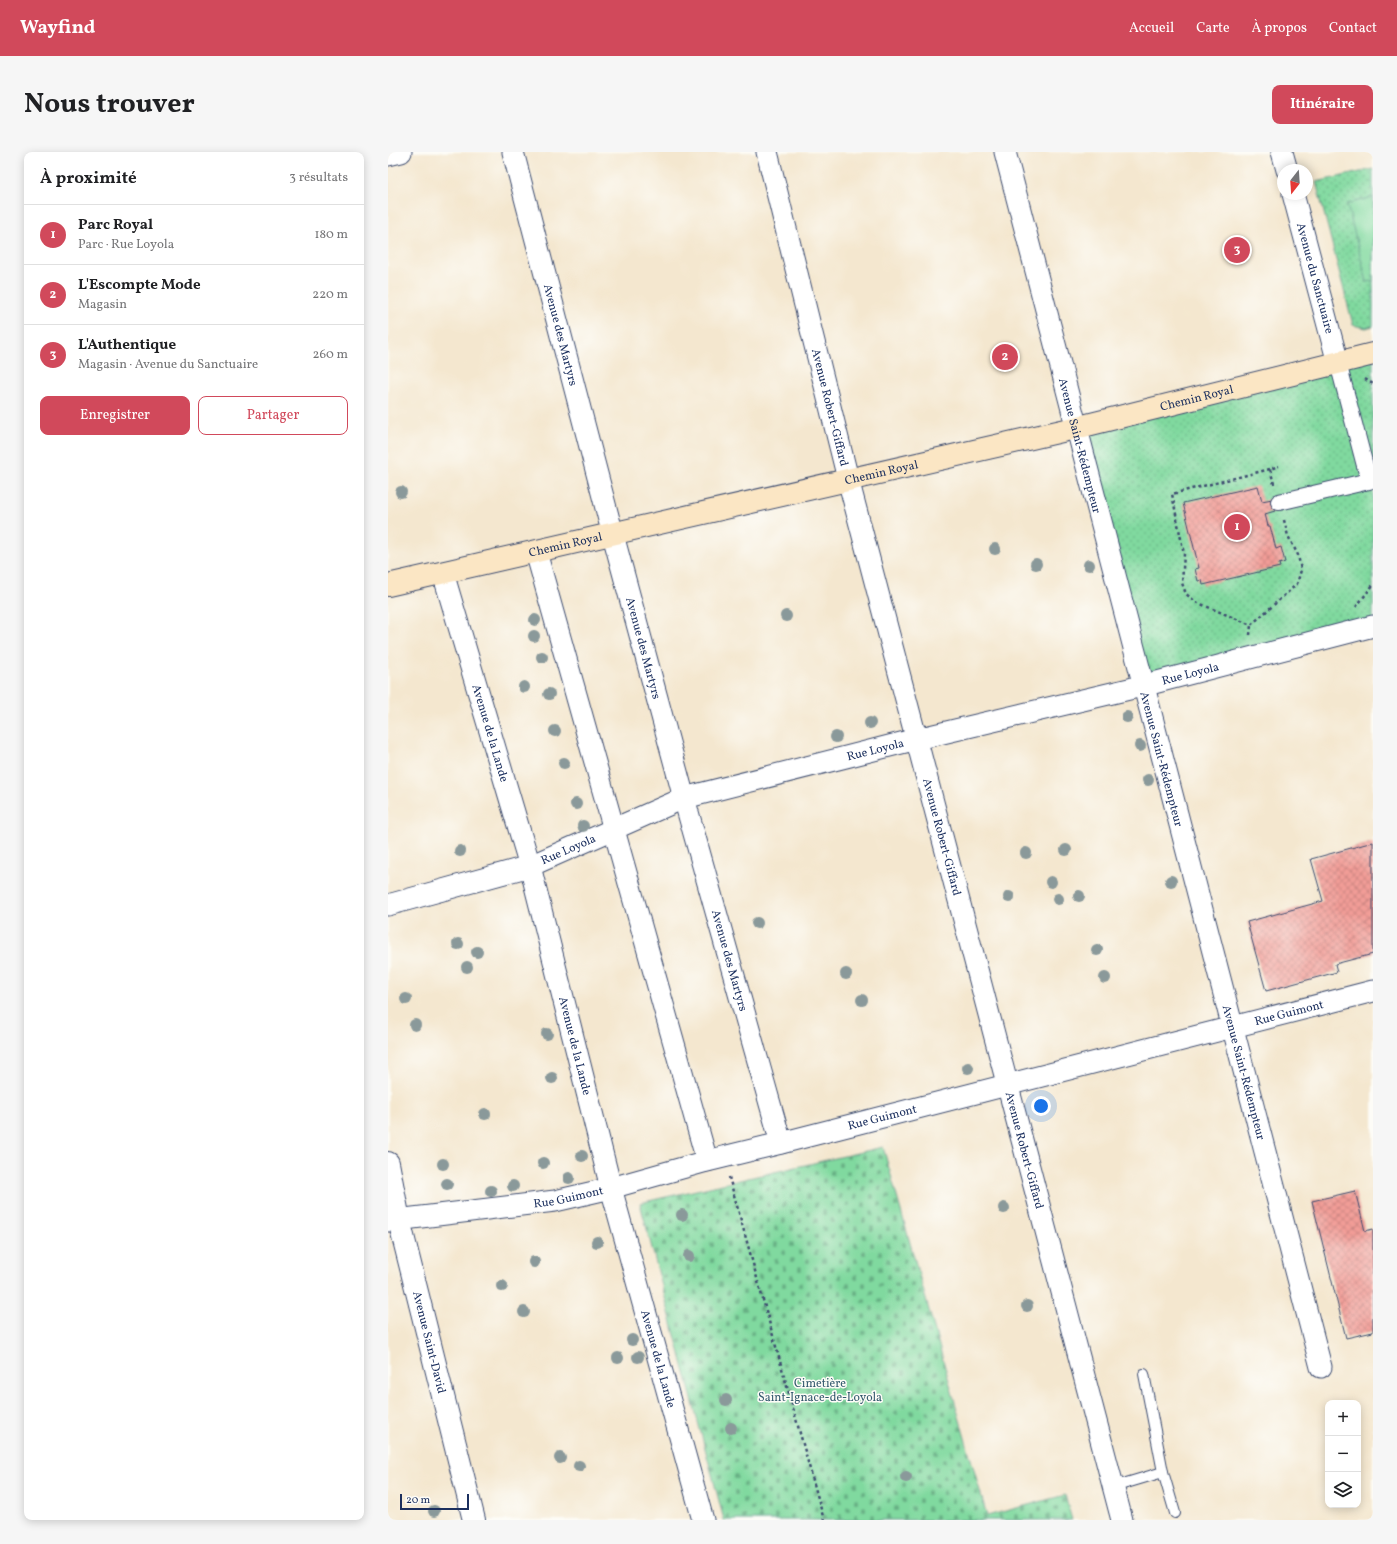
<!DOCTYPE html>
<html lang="fr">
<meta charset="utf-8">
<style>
body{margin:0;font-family:Vollkorn,serif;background:#f6f6f6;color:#202124}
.controls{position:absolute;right:12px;bottom:12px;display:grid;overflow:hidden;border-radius:8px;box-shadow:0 2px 10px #0003}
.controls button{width:36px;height:36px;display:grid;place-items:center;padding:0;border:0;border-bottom:1px solid #e0e0e0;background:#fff;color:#202124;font:20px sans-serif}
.compass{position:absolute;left:889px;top:12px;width:36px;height:36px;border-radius:50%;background:#fff;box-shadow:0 2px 10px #0003;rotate:197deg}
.scale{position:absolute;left:12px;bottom:10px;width:69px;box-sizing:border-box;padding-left:4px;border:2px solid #1b2f5e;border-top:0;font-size:11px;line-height:14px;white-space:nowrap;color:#1b2f5e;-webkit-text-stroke:3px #fdfcf7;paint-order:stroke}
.you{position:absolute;left:653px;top:954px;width:14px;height:14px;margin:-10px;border:3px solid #fff;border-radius:50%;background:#1a73e8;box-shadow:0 0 0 6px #1a73e833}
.badge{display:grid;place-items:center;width:26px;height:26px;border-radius:50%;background:#d1495b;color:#fff;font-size:13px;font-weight:700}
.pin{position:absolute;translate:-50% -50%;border:2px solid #fff;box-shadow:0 1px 4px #0006}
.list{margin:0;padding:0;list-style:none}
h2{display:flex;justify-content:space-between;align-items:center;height:52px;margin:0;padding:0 16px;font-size:17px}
h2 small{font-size:13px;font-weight:400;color:#757577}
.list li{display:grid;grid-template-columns:26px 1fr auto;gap:12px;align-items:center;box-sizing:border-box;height:60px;padding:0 16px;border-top:1px solid #e0e0e0}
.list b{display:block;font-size:15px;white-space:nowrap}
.list p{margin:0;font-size:13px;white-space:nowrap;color:#757577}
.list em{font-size:13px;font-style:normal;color:#757577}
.actions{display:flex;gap:8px;padding:12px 16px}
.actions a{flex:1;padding:9px 0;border:1px solid #d1495b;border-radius:8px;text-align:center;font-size:14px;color:#d1495b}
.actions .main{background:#d1495b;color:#fff}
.icon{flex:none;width:22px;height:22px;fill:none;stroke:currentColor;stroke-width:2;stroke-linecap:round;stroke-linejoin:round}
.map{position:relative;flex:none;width:985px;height:1368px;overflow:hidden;border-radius:8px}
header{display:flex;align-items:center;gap:24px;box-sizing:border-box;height:56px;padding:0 20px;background:#d1495b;color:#fff}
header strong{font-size:19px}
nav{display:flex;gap:22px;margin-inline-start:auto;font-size:14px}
.intro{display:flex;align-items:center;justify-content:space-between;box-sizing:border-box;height:96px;padding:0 24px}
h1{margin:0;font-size:28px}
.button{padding:10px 18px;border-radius:8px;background:#d1495b;color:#fff;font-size:14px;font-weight:700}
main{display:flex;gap:24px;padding:0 24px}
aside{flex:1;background:#fff;border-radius:8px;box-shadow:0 2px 10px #0003}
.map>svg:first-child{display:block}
.cemetery{fill:url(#cemetery-stones);stroke:#4e847e}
.park{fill:url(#park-dots);stroke:#4e847e}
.pitch{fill:#80d99f;stroke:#4e847e}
.building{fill:url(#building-cross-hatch)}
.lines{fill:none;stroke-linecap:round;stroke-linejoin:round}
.service-casing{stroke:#3c4b6f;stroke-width:12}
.pedestrian-casing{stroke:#3c4b6f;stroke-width:18}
.minor-casing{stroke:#3c4b6f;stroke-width:23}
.tertiary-casing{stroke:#3c4b6f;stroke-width:24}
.secondary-casing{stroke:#3c4b6f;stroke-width:24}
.path{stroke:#3c4b6f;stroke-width:2.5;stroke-dasharray:3 3;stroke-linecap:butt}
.service{stroke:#fff;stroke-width:10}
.pedestrian{stroke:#fff;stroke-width:16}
.minor{stroke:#fff;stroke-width:21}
.tertiary{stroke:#fff;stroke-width:22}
.secondary{stroke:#fbe6c4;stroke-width:22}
.tree{fill:#8a999a}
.labels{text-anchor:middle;stroke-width:3;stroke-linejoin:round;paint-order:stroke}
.street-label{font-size:12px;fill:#1b2f5e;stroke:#fdfcf7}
.park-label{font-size:12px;fill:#345a6e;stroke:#fdfcf7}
</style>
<header>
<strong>Wayfind</strong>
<nav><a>Accueil</a><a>Carte</a><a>À propos</a><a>Contact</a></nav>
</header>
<div class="intro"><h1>Nous trouver</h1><a class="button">Itinéraire</a></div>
<main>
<aside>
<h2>À proximité<small>3 résultats</small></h2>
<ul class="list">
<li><span class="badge">1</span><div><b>Parc Royal</b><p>Parc · Rue Loyola</p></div><em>180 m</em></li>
<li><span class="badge">2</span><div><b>L'Escompte Mode</b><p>Magasin</p></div><em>220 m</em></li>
<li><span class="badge">3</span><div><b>L'Authentique</b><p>Magasin · Avenue du Sanctuaire</p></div><em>260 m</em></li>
</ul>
<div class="actions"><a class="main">Enregistrer</a><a>Partager</a></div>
</aside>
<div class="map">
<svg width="985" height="1368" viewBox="0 0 985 1368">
<defs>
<pattern id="cemetery-stones" width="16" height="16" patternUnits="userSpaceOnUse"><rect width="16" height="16" fill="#80d99f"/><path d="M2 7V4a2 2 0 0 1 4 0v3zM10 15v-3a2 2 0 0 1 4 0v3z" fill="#68b085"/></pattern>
<pattern id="park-dots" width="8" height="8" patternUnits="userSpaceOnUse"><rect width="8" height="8" fill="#80d99f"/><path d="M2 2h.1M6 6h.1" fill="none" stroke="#68b085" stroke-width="1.8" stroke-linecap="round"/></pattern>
<pattern id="building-cross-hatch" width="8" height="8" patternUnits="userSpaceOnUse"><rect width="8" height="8" fill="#f29d97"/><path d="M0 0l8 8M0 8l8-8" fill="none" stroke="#c3807e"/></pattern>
</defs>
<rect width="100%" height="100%" fill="#fdfcf7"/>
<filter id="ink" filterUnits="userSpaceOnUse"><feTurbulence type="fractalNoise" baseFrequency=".025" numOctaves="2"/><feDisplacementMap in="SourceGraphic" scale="8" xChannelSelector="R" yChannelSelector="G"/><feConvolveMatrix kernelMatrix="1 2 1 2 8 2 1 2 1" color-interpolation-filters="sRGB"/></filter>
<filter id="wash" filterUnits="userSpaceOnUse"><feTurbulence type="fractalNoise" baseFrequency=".012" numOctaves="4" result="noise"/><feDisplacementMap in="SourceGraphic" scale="16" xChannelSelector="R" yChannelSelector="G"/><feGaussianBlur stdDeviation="0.9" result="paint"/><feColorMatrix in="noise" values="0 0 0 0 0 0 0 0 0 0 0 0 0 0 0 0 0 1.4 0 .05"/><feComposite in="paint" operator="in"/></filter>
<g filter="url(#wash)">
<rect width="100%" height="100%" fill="#f4e7cf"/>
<!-- cemetery -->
<polygon class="cemetery" points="495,995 599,1364 677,1343 684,1368 336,1368 252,1051"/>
<!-- park -->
<g class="park">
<polygon points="985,17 985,174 978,176 965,173 928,30"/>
<polygon points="985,202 985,474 754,534 687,276"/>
</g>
<!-- pitch -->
<polygon class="pitch" points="985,45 985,129 979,130 959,52"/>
<g id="blocks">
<!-- building -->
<g class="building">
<polygon points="870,334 874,349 884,347 887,359 877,362 880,374 882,374 888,397 893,395 897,410 891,412 892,415 815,433 814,428 810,429 807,417 811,416 795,351"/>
<polygon points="985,690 985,802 947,812 949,820 878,839 859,770 935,749 923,707"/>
<polygon points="967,1039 977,1079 985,1077 985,1180 958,1186 924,1049"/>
</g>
</g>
</g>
<g filter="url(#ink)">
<use href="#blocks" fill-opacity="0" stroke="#3c4b6f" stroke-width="1"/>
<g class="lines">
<!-- service casing -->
<g class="service-casing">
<g id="service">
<polyline points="756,1222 775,1320"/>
<polyline points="725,1335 775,1320 787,1361"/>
</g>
</g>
<!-- pedestrian casing -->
<g class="pedestrian-casing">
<polyline id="pedestrian" points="891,350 981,329 950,211"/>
</g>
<!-- minor casing -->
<g class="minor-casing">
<g id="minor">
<path id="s1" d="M125,0L225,383L296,646L393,991"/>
<path id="s2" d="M379,0L460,327L734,1368"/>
<path id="s3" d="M617,0C719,406 828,810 933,1215"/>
<polyline points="894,0 899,18"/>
<polyline points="0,3 13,0"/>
<path id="s4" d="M905,42L950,211"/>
<polyline points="148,400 319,1009"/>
<path id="s5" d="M55,421L142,714L223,1036L315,1368"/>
<path id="s6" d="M0,753L142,714L296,646L529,587L754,534L985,474"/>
<path id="s7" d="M0,1069L167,1049L223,1036L319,1009L393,991L985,839"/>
</g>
</g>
<!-- tertiary casing -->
<g class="tertiary-casing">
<g id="tertiary">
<path id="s8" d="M0,1011L11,1068L86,1368"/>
</g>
</g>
<!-- secondary casing -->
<g class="secondary-casing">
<g id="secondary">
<path id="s9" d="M0,433L687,276L985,202"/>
</g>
</g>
<!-- path -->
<g class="path">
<polyline points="977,227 985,232"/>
<polyline points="882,317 784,342 796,402 794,431 798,442 808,450 863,473 909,432 913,418 910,403 900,384 896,368"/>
<polyline points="886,332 882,317 891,314"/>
<polyline points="968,455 985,433"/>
<polyline points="862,483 863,473"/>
<polyline points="341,1025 436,1368"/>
</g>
<!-- service -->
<use href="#service" class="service"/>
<!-- pedestrian -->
<use href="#pedestrian" class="pedestrian"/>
<!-- minor -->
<use href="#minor" class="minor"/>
<!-- tertiary -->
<use href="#tertiary" class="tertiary"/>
<!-- secondary -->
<use href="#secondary" class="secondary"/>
</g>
<!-- trees -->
<g class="tree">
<circle cx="13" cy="340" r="6"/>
<circle cx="607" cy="397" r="6"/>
<circle cx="648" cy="412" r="6"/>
<circle cx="701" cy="413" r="6"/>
<circle cx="398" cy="464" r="6"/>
<circle cx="147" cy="468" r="6"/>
<circle cx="146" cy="484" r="6"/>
<circle cx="154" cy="505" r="6"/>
<circle cx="136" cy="535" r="6"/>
<circle cx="161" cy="542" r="6"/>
<circle cx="739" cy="565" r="6"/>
<circle cx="482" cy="571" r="6"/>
<circle cx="167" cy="579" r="6"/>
<circle cx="448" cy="585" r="6"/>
<circle cx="752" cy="594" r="6"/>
<circle cx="176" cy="611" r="6"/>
<circle cx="760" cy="628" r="6"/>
<circle cx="188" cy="652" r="6"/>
<circle cx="195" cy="674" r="6"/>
<circle cx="678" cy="698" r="6"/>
<circle cx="72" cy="699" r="6"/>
<circle cx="638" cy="701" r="6"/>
<circle cx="783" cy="729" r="6"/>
<circle cx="663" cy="730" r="6"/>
<circle cx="691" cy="744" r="6"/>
<circle cx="621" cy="745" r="6"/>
<circle cx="670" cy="747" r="6"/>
<circle cx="369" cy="771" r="6"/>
<circle cx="70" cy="792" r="6"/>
<circle cx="709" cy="798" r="6"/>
<circle cx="89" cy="800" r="6"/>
<circle cx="79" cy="815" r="6"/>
<circle cx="458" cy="822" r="6"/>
<circle cx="717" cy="826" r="6"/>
<circle cx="18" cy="847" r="6"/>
<circle cx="474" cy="848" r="6"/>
<circle cx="27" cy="873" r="6"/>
<circle cx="159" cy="882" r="6"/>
<circle cx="580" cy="916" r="6"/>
<circle cx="164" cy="926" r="6"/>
<circle cx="97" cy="962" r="6"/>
<circle cx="194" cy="1004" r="6"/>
<circle cx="155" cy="1011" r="6"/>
<circle cx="55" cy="1012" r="6"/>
<circle cx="181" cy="1026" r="6"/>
<circle cx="59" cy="1032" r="6"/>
<circle cx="125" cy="1034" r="6"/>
<circle cx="103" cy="1039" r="6"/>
<circle cx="616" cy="1056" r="6"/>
<circle cx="294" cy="1063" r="6"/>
<circle cx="209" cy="1090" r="6"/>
<circle cx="301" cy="1104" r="6"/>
<circle cx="146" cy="1110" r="6"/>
<circle cx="114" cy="1134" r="6"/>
<circle cx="639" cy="1154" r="6"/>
<circle cx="136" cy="1160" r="6"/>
<circle cx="244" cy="1188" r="6"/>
<circle cx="250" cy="1205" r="6"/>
<circle cx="230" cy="1206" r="6"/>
<circle cx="338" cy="1248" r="6"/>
<circle cx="343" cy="1276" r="6"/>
<circle cx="172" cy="1306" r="6"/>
<circle cx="191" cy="1314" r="6"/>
<circle cx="518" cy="1325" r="6"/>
<circle cx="46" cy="1359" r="6"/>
</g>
</g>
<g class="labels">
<!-- street labels -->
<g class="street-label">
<text dy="4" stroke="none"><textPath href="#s4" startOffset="87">Avenue du Sanctuaire</textPath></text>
<text dy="4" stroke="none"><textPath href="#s1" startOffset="189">Avenue des Martyrs</textPath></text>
<text dy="4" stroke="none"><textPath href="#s9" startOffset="830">Chemin Royal</textPath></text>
<text dy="4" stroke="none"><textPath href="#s2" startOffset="263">Avenue Robert-Giffard</textPath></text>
<text dy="4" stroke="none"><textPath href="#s3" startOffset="303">Avenue Saint-Rédempteur</textPath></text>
<text dy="4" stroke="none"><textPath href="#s9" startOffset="506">Chemin Royal</textPath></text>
<text dy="4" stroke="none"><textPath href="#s9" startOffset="182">Chemin Royal</textPath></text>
<text dy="4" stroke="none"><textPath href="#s1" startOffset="513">Avenue des Martyrs</textPath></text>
<text dy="4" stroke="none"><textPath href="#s6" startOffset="837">Rue Loyola</textPath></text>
<text dy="4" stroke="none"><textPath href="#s5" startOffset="167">Avenue de la Lande</textPath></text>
<text dy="4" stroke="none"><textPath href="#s6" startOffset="513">Rue Loyola</textPath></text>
<text dy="4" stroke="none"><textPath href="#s3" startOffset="627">Avenue Saint-Rédempteur</textPath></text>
<text dy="4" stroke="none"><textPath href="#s2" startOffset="707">Avenue Robert-Giffard</textPath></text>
<text dy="4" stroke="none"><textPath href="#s6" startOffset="189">Rue Loyola</textPath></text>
<text dy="4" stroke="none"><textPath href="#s1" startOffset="837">Avenue des Martyrs</textPath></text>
<text dy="4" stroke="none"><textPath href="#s7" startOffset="926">Rue Guimont</textPath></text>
<text dy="4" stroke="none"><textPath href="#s5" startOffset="491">Avenue de la Lande</textPath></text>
<text dy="4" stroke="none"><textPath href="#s3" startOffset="951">Avenue Saint-Rédempteur</textPath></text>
<text dy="4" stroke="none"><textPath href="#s7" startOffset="506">Rue Guimont</textPath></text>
<text dy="4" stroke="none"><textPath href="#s2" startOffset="1031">Avenue Robert-Giffard</textPath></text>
<text dy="4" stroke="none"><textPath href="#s7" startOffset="182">Rue Guimont</textPath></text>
<text dy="4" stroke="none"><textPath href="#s8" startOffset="184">Avenue Saint-David</textPath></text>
<text dy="4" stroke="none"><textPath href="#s5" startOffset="815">Avenue de la Lande</textPath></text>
</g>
<!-- park labels -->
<g class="park-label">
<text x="432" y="1235">Cimetière<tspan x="432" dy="14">Saint-Ignace-de-Loyola</tspan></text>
</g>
</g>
</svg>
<div class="controls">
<button>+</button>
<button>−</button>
<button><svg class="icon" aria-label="layers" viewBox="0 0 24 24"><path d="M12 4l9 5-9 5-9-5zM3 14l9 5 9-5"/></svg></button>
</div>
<svg class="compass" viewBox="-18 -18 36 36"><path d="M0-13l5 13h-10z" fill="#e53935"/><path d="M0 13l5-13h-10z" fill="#757577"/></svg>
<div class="scale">20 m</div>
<div class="you"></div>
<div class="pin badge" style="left:849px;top:375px">1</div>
<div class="pin badge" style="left:617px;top:205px">2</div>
<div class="pin badge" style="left:849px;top:98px">3</div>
</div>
</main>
